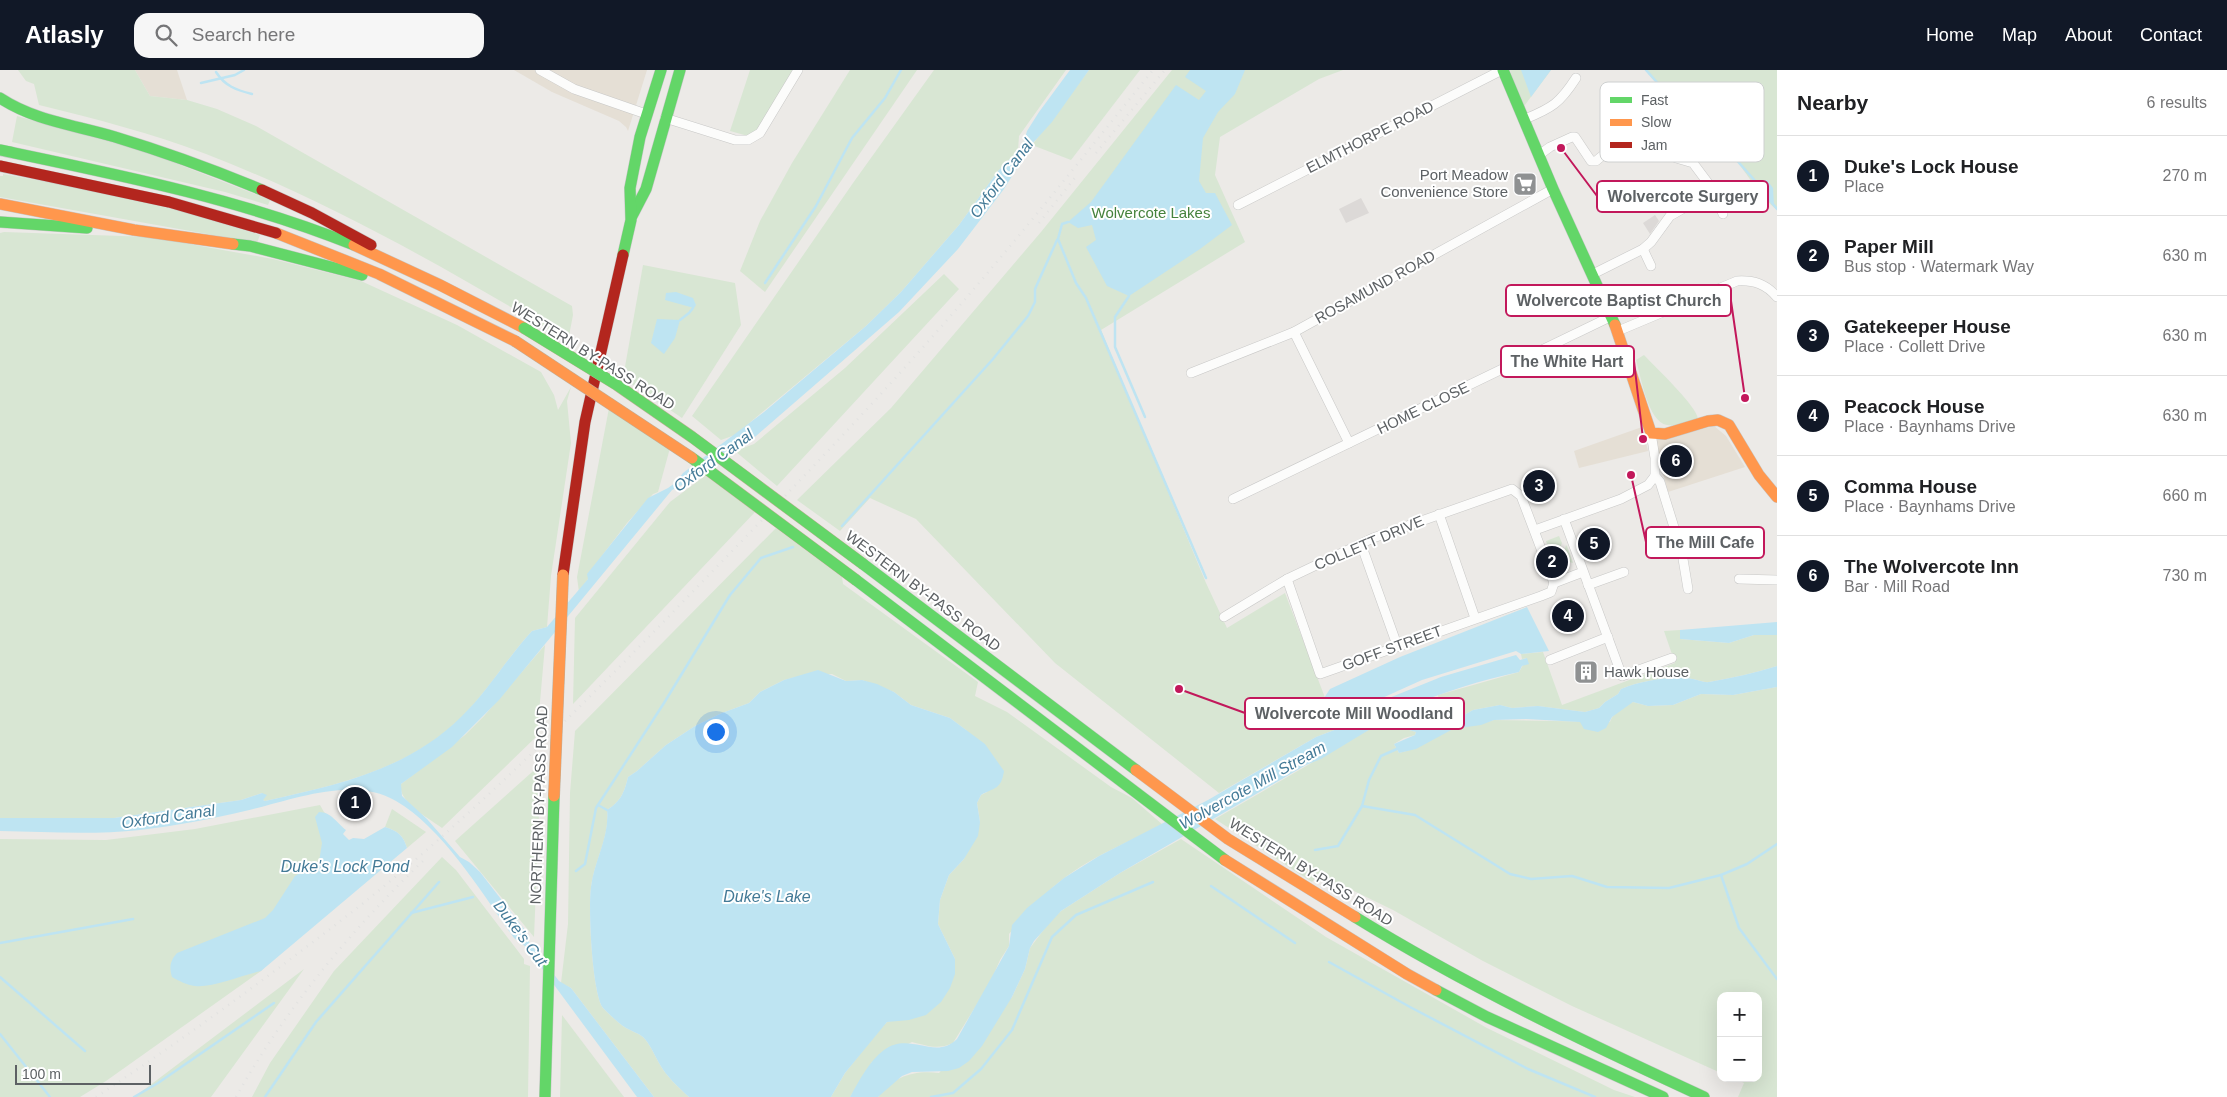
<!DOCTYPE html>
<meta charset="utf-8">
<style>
body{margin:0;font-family:Arial,sans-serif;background:#f6f6f6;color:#202124}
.controls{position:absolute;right:15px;bottom:15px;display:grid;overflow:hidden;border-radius:10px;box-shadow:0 5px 20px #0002}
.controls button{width:45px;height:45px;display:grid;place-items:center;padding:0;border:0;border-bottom:1px solid #e0e0e0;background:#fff;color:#202124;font:25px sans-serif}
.scale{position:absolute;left:15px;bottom:12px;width:136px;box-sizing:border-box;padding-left:5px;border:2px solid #5d6164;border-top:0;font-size:14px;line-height:18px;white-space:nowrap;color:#5d6164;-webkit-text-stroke:4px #fff;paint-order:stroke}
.you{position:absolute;left:715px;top:661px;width:18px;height:18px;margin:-12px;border:4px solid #fff;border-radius:50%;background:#1a73e8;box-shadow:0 0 0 8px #1a73e833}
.badge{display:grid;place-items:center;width:32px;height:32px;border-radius:50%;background:#111827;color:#fff;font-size:16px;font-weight:700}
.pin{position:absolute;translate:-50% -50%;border:2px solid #fff;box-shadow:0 1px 5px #0006}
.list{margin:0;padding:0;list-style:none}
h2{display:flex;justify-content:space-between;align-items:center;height:65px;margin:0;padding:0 20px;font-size:21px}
h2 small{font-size:16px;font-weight:400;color:#757577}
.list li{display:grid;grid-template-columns:32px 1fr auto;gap:15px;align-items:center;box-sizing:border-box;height:80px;padding:0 20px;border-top:1px solid #e0e0e0}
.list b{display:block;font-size:19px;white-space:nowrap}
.list p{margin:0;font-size:16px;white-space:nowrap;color:#757577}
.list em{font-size:16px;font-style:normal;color:#757577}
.icon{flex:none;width:28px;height:28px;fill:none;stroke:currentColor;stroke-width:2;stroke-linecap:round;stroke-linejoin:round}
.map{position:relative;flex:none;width:1777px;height:1027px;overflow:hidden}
header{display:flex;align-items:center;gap:30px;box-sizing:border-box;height:70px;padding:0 25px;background:#111827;color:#fff}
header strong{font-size:24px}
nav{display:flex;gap:28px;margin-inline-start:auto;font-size:18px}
.search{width:350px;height:45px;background:#f6f6f6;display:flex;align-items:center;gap:12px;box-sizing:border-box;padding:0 18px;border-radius:15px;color:#757577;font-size:19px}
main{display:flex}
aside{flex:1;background:#fff}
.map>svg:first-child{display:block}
.commercial{fill:#e5dfd5}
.industrial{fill:#dcd9d7}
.green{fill:#d8e6d3}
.water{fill:#bee4f2}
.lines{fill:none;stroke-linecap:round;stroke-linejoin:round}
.stream{stroke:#bee4f2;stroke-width:2.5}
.street-casing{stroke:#c8c8c7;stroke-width:10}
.fast-casing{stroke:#c6c7c6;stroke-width:12}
.slow-casing{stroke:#c6c7c6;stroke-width:12}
.jam-casing{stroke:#c6c7c6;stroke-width:12}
.street{stroke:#fcfcfb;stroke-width:9}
.fast{stroke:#63d668;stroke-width:11}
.slow{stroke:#ff974d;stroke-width:11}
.jam{stroke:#b3261e;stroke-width:11}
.rail{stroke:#e2e2e1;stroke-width:2.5;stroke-dasharray:1 6;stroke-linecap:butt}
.fast-bridge-casing{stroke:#c1ad97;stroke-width:12;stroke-linecap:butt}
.slow-bridge-casing{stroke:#c1ad97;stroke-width:12;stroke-linecap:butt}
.fast-bridge{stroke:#63d668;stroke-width:11}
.slow-bridge{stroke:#ff974d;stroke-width:11}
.labels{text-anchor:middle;stroke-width:4;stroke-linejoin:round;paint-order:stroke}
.street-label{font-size:15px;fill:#5d6164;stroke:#fff}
.poi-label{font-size:15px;fill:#5d6164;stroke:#fff;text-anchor:end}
.park-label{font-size:15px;fill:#45823d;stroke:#fff}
.water-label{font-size:16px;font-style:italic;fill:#437a97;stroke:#fff}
.key{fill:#fff;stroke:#ced0d0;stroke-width:1}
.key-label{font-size:14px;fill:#5d6164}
.leader{fill:none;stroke:#c2185b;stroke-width:2}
.callout-dot{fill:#c2185b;stroke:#fff;stroke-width:2}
.callout{fill:#fff;stroke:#c2185b;stroke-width:2}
.callout-label{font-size:16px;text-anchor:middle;font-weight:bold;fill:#5d6164}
</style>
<header>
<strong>Atlasly</strong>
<div class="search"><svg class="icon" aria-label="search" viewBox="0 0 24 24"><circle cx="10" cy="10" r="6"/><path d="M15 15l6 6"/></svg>Search here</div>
<nav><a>Home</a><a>Map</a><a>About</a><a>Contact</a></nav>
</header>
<main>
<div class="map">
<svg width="1777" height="1027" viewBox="0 0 1777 1027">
<rect width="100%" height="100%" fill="#eceae7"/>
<!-- commercial -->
<g class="commercial">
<polygon points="135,0 177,0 187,30 150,26"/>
<polygon points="514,0 647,0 628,61 626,57 619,51 552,22"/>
<polygon points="1714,356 1726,366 1745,397 1668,422 1654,371"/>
<polygon points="1642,357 1648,381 1579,398 1574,381"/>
</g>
<!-- industrial -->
<g class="industrial">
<polygon points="1361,128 1369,143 1346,153 1339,139"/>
<polygon points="1655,145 1659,151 1650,164 1643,153"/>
</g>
<!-- green -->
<g class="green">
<path d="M18,0H135L150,26L187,30L217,39L256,56L572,236L573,245L568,271C451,201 333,133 206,84C152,63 95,49 39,35L34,14L26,11Z"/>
<polygon points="750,0 793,0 756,62 748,66 730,61"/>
<polygon points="850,0 917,0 765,222 740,201 760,151 792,93"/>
<polygon points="934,0 1066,0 1019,66 1018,81 998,101 959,155 901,222 866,256 735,365 721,370 692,346 853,113"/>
<polygon points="1089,0 1140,0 1071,90 1032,75"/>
<polygon points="1172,0 1343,0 1319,9 1220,67 1215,105 1245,172 1101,260 1206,513 1227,558 1285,523 1337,659 1316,667 1219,723 1055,593 916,449 870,428 840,461 797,430 891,338 1041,162"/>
<polygon points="1510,0 1551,0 1522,39"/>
<path d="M1645,0H1777V140C1756,123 1750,106 1733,87C1705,56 1671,32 1645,0Z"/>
<polygon points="17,46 147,82 270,130 268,135 225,122 12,72"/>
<polygon points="3,104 112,124 184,142 260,165 257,173 0,127 0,106 3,106"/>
<path d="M4,162L151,167L273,189L361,211L457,255L541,302L554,325L558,340L571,317L567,331L571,373L551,506L547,557L532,561C507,588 488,621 462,647C408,700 337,715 265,731L263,730L262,723L241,730L114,748H0V163Z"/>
<polygon points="643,195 735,213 741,255 682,348 623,308"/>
<polygon points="944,204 959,219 777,416 735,381 754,374 845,298"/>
<path d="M1644,285C1655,297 1697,336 1698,349C1688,352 1677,357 1667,355C1648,352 1641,307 1636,290Z"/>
<polygon points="609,338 670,378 658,422 653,424 627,453 588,504 588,509 579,522 577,507"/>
<polygon points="706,405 755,442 573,634 575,548 670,432"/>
<path d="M776,458L842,507L843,514L978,612L975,626L1007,642L1111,717L1132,728L1163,755C1124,774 1080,791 1048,822C1034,835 1022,850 1009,864V876L1000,890L990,913L953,973C938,980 928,976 912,972L872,992L850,1027H831L845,1003L880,959L887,952L897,950L955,889L938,854L940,830L949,805L964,789L980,752L977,733L981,725L987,722L966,660L950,648L911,635L894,622L862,610L846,611L832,604L796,607L784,610L760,622L749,633L722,643L695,656L666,675L637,701L628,707C624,723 621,731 607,740C610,767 594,791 591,818C588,837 592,924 603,938C610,945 618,953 626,958C631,961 638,963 643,967C650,974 654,984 659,993C666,1006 678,1017 689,1027H654L571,918L561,913L568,854L570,723L575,661Z"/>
<polygon points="1559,466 1562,473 1560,478 1547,474 1546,471"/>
<polygon points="1566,475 1567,476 1573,493 1562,490"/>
<path d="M1680,560V569L1729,573L1754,565H1777V596C1754,603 1732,608 1709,612C1704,613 1693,608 1686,608C1663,607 1642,611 1621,619L1618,624L1605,632L1599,638L1585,642L1538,636L1512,638L1500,635L1473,640L1464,645L1441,643L1438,625L1519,602L1527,588L1522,589L1521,584L1543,582L1562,635L1675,593L1664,561Z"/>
<path d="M545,575L537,666L442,758C430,749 397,732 401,714L465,665L484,646Z"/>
<path d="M1777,617V1027H1738L1744,1013L1734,1008H1758V926H1721V1003L1572,936L1483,891L1393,840L1319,804L1312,812L1215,749L1382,652L1416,662L1415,665L1404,668L1394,674L1399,683C1420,678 1433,668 1452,659C1465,653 1481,655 1494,650L1610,652C1613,642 1624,636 1633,632L1648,636L1673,635L1701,624L1733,625Z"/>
<polygon points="541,694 534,867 455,771"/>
<polygon points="320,735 324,742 335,751 347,805 261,901 106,1011 80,1027 0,1027 0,769 106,770 195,759"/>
<path d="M392,739L426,762L407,778C403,765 398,761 385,757Z"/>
<path d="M1181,769L1326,867L1487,958L1614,1020L1635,1027H878C894,1006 914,1000 939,1003L1012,927L1025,899L1030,878L1051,850L1061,841L1120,803Z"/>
<polygon points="442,787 456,800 524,889 524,894 530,896 528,1027 252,1027 270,993 334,901"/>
<polygon points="304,899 211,1027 134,1027 137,1025"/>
<polygon points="562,945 624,1027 560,1027"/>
</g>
<!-- water -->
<g class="water">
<path d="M1070,0H1089L1052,52L1022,85L1019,95L1004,119L958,179L899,242L756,366L750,371L731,377L698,407L672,420L499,630L452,677L401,714L402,726L427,749L460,787L469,792L480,802L524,859L529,872L559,911L571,918L654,1027H637L526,877L514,868C483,825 443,758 396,731C352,705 290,731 245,741C211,749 175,756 140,760C94,765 47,762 0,761V748H114L241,730L262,723L267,725L263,730L265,731C337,715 408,700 462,646C488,621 507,588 532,561L547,557L588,509L587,504L648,428L668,418L675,413L683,403L764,342L866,256L901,222L959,155L998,101L1018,81L1023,75L1027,61L1039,42Z"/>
<polygon points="1190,0 1245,0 1235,24 1218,42 1203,68 1199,111 1206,123 1215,123 1232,155 1200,179 1129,226 1107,216 1086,177 1096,170 1092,155 1078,158 1068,152 1091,132 1176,15 1199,30 1206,21 1185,7"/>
<polygon points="1521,0 1551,0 1531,27"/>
<polygon points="1767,110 1773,118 1774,136 1761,124 1754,112"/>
<polygon points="676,222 693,228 696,235 694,238 665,230 666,223"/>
<polygon points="657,249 680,250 675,268 664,284 651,273"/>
<polygon points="1527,537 1549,581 1521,584 1516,581 1422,610 1380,629 1335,656 1324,628 1330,619 1400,587"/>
<polygon points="1777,552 1777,565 1754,565 1729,573 1680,569 1680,560"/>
<path d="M1516,585L1520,590L1527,588L1529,594L1522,596L1519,602C1481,610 1445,622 1409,636V639L1440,646L1441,643L1464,645L1473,640L1500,635L1512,638L1538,636L1585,642L1599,638L1605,632L1618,624L1621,619C1642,611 1663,607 1686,608C1693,608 1704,613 1709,612C1732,608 1754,603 1777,596V617L1733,625L1701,624L1673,635L1648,636L1633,632L1612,647L1606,658L1598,662L1584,659L1580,652L1526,649L1494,650L1481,655L1453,659L1416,679L1399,683L1394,674L1415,665L1416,662L1382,652L1321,689L1306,695L1120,803L1061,841L1034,871L1030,878L1025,899L1012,927L982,976L969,991L959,998L948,1001L912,1002L902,1006L878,1027H850C859,1011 869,991 884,980C910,961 935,991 957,969L1009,876L1012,855L1027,838L1064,808L1099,786L1208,730L1316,667L1337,659L1384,630L1441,607Z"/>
<path d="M818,600L846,611L862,610L877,614L894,622L911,635L950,648L985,674L1004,701C1001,720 995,717 981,725L977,733L980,752L978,766L964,789L949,805L940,830L938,854L955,889V904L950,918L941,932L926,945L909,950L887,952L845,1003L831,1027H689C678,1017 666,1006 659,993C654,984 650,974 643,967C638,963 631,961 626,958C618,953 610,945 603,938C592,924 588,837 591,817C594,791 610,766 607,740C621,731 624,723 628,707L637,701L666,675L695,656L722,643L749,633L760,622L784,610Z"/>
<path d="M319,742C331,742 337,753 346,760L343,764L349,770L353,768L364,769L385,757C398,761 403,765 407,778L261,901C242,905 212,918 195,916C187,915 179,911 172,907C169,897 170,891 177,883L265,848L273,840L295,806L319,792L322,773L315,747Z"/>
</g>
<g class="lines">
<!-- stream -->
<g class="stream">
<polyline points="1646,0 1686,45 1733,86 1757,113"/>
<path d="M216,2C225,16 236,20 252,24"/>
<polyline points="201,13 235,5 244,0"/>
<polyline points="1772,133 1777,139"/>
<polyline points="1068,152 1062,154 1058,169 1076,213 1086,228 1206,508"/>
<polyline points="765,213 816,136 852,68 885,28 901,0"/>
<polyline points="1129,226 1115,247 1115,277 1145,347"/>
<polyline points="680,250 689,243 693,238"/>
<polyline points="842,456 993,289 1028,246 1035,232 1035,219 1057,170"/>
<polyline points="598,735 607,740"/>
<polyline points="1362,736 1415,745 1510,804 1531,809 1572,806 1607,817 1669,818 1721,805"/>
<polyline points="1777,774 1747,794 1721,805 1739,858 1777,909"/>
<polyline points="1315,780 1338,776 1362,736 1369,710 1381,686 1399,678"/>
<polyline points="576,801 585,794 596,738 664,633 730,525 761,488 793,477"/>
<polyline points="1211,816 1295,873"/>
<polyline points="411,843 473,827"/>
<polyline points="0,873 133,849"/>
<polyline points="1329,892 1410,937 1528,999 1595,1027"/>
<polyline points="0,907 85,981"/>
<polyline points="0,964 50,1027"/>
<polyline points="134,1027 158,1013 274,933"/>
<polyline points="265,1027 316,952 439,812"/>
<polyline points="931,1027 953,1023 981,999 1012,960 1052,867 1076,845 1153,812"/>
</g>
<!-- street casing -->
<g class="street-casing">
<g id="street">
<polyline points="540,0 574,19 646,44"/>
<polyline points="665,48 735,70 748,70 760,63 798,0"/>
<path d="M1525,49C1552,38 1560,33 1576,8"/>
<polyline points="1539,85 1550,77 1572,67 1575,67 1591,91 1596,91 1602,86"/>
<polyline points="1714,121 1723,144"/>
<polyline points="1238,135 1502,0"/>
<polyline points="1643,179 1651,196"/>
<polyline points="1593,204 1643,179 1651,172 1670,146 1714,121 1693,93 1676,88"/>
<path d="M1618,261L1737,211C1754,210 1766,214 1777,227"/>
<polyline points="1294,262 1349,373"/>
<polyline points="1191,303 1294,262 1553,119"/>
<polyline points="1651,363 1655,388 1655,406 1660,412 1682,483 1688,519"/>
<polyline points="1233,429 1612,246"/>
<polyline points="1439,444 1475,548"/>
<polyline points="1564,449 1622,606 1672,588"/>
<polyline points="1535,460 1621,429 1648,415 1655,406"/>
<polyline points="1361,474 1397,575"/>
<polyline points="1287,509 1320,604 1541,526 1551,522 1554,513"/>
<polyline points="1739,509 1777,510"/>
<polyline points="1554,513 1583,502"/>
<polyline points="1588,515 1624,502"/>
<polyline points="1224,547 1287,509 1373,468 1512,419 1521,426 1554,513"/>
<polyline points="1550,590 1608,567"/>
</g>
</g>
<!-- fast casing -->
<g class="fast-casing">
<g id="fast">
<polyline points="1503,0 1553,119 1615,255"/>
<path d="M0,28C35,51 75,55 115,67C165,82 214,100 262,120"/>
<path d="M0,80C120,105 240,129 354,175"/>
<polyline points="632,146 646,119 680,0"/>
<polyline points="0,152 87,158"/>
<polyline points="233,174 250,176 362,205"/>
<polyline points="623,185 631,150 630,118 640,67 661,0"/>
<polyline points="863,494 1136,700"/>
<polyline points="856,510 1225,790"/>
<path d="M1355,847C1467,916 1585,972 1704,1027"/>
<polyline points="1436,920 1487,947 1663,1027"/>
<polyline points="545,1027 554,726"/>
</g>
</g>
<!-- slow casing -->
<g class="slow-casing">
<g id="slow">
<polyline points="0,134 134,160 233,174"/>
<polyline points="276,163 379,204 515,271"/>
<polyline points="354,175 440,215 524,258"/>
<polyline points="1615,255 1651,363 1665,364 1708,351 1718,350 1729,355 1759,405 1777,427"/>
<polyline points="1136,700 1228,769 1355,847"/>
<polyline points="1225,790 1407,904 1436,920"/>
</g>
</g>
<!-- jam casing -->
<g class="jam-casing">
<g id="jam">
<polyline points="0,96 169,132 276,163"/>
<polyline points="262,120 312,143 371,175"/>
<polyline points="563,505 585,352 623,185"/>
</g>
</g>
<!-- street -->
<use href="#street" class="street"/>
<!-- fast -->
<use href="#fast" class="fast"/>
<!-- slow -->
<use href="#slow" class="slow"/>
<!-- jam -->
<use href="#jam" class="jam"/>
<!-- rail -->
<g class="rail">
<polyline points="1096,83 1165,0"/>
<polyline points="1039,153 1078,104"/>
<path d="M96,1027C187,967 275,902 361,835C473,745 575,643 675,540C765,447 855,355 940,258C1014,174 1083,87 1153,0"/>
<path d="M236,1027C286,938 351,860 425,789"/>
</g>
<!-- fast-bridge casing -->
<g class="fast-bridge-casing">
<g id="fast-bridge">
<polyline points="524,258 617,315 692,367 863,494"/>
<polyline points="692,388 856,510"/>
</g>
</g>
<!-- slow-bridge casing -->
<g class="slow-bridge-casing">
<g id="slow-bridge">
<polyline points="515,271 692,388"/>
<polyline points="554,726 563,505"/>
</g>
</g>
<!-- fast-bridge -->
<use href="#fast-bridge" class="fast-bridge"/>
<!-- slow-bridge -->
<use href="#slow-bridge" class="slow-bridge"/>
</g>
<!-- icons -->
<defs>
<g id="supermarket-square" transform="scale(1.25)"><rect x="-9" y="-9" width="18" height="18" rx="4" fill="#8f9192" stroke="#fff"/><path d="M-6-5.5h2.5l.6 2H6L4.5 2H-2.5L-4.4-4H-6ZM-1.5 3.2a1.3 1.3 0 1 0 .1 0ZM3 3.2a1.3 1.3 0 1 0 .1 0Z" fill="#fff"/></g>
<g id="building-square" transform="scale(1.25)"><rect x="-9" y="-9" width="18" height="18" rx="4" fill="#8f9192" stroke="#fff"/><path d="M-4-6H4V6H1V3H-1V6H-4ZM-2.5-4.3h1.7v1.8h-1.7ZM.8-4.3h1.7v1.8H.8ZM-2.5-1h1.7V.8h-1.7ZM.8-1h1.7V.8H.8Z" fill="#fff"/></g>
</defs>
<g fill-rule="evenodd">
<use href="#supermarket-square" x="1525" y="114"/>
<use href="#building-square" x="1586" y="602"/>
</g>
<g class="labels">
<!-- street labels -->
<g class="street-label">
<text transform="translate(1370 67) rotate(-27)" y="5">ELMTHORPE ROAD</text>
<text transform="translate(1375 217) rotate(-29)" y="5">ROSAMUND ROAD</text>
<text transform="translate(593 286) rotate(32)" y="5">WESTERN BY-PASS ROAD</text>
<text transform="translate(1423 338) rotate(-26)" y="5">HOME CLOSE</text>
<text transform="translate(1369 473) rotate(-23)" y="5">COLLETT DRIVE</text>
<text transform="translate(923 521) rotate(37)" y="5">WESTERN BY-PASS ROAD</text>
<text transform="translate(1392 578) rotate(-20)" y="5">GOFF STREET</text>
<text transform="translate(539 735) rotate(-88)" y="5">NORTHERN BY-PASS ROAD</text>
<text transform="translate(1311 802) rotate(32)" y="5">WESTERN BY-PASS ROAD</text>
</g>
<!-- poi labels -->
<g class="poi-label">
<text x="1508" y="110">Port Meadow<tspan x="1508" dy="17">Convenience Store</tspan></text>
<text x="1604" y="607" text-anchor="start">Hawk House</text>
</g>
<!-- park labels -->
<g class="park-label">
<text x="1151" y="148">Wolvercote Lakes</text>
</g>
<!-- water labels -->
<g class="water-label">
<text transform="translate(1001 108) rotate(-53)" y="6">Oxford Canal</text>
<text transform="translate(713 390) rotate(-36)" y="6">Oxford Canal</text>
<text transform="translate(1252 715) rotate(-29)" y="6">Wolvercote Mill Stream</text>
<text transform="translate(168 746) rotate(-8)" y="6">Oxford Canal</text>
<text x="345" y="802">Duke's Lock Pond</text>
<text x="767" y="832">Duke's Lake</text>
<text transform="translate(521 863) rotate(53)" y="6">Duke's Cut</text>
</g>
</g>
<!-- legend -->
<rect x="1600" y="12" width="164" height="80" rx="8" class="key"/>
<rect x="1610" y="27" width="22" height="6" fill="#63d668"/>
<rect x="1610" y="49" width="22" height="7" fill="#ff974d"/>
<rect x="1610" y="72" width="22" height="6" fill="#b3261e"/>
<g class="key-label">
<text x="1641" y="35">Fast</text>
<text x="1641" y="57">Slow</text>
<text x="1641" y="80">Jam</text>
</g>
<!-- callouts -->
<path class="leader" d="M1561 78L1597 126M1745 328L1731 231M1643 369L1634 291M1631 405L1646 472M1179 619L1245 643"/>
<g class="callout-dot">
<circle cx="1561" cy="78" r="5"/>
<circle cx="1745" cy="328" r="5"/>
<circle cx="1643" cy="369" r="5"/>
<circle cx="1631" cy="405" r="5"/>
<circle cx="1179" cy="619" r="5"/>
</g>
<g class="callout">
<rect x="1597" y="111" width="171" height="31" rx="5"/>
<rect x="1506" y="215" width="225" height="31" rx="5"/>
<rect x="1501" y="276" width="133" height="31" rx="5"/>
<rect x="1646" y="457" width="118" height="31" rx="5"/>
<rect x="1245" y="628" width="219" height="31" rx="5"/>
</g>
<g class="callout-label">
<text x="1683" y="132">Wolvercote Surgery</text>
<text x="1619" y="236">Wolvercote Baptist Church</text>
<text x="1567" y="297">The White Hart</text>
<text x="1705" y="478">The Mill Cafe</text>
<text x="1354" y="649">Wolvercote Mill Woodland</text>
</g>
</svg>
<div class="controls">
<button>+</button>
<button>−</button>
</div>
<div class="scale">100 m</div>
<div class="you"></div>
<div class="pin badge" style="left:355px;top:733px">1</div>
<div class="pin badge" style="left:1552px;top:492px">2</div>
<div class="pin badge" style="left:1539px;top:416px">3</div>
<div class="pin badge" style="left:1568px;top:546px">4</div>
<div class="pin badge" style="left:1594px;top:474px">5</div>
<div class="pin badge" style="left:1676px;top:391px">6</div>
</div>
<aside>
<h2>Nearby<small>6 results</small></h2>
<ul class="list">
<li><span class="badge">1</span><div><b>Duke's Lock House</b><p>Place</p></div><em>270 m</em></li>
<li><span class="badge">2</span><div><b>Paper Mill</b><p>Bus stop · Watermark Way</p></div><em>630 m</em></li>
<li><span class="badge">3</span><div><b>Gatekeeper House</b><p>Place · Collett Drive</p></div><em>630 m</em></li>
<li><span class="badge">4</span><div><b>Peacock House</b><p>Place · Baynhams Drive</p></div><em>630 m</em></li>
<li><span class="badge">5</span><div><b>Comma House</b><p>Place · Baynhams Drive</p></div><em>660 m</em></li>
<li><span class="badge">6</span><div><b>The Wolvercote Inn</b><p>Bar · Mill Road</p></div><em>730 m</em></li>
</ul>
</aside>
</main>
